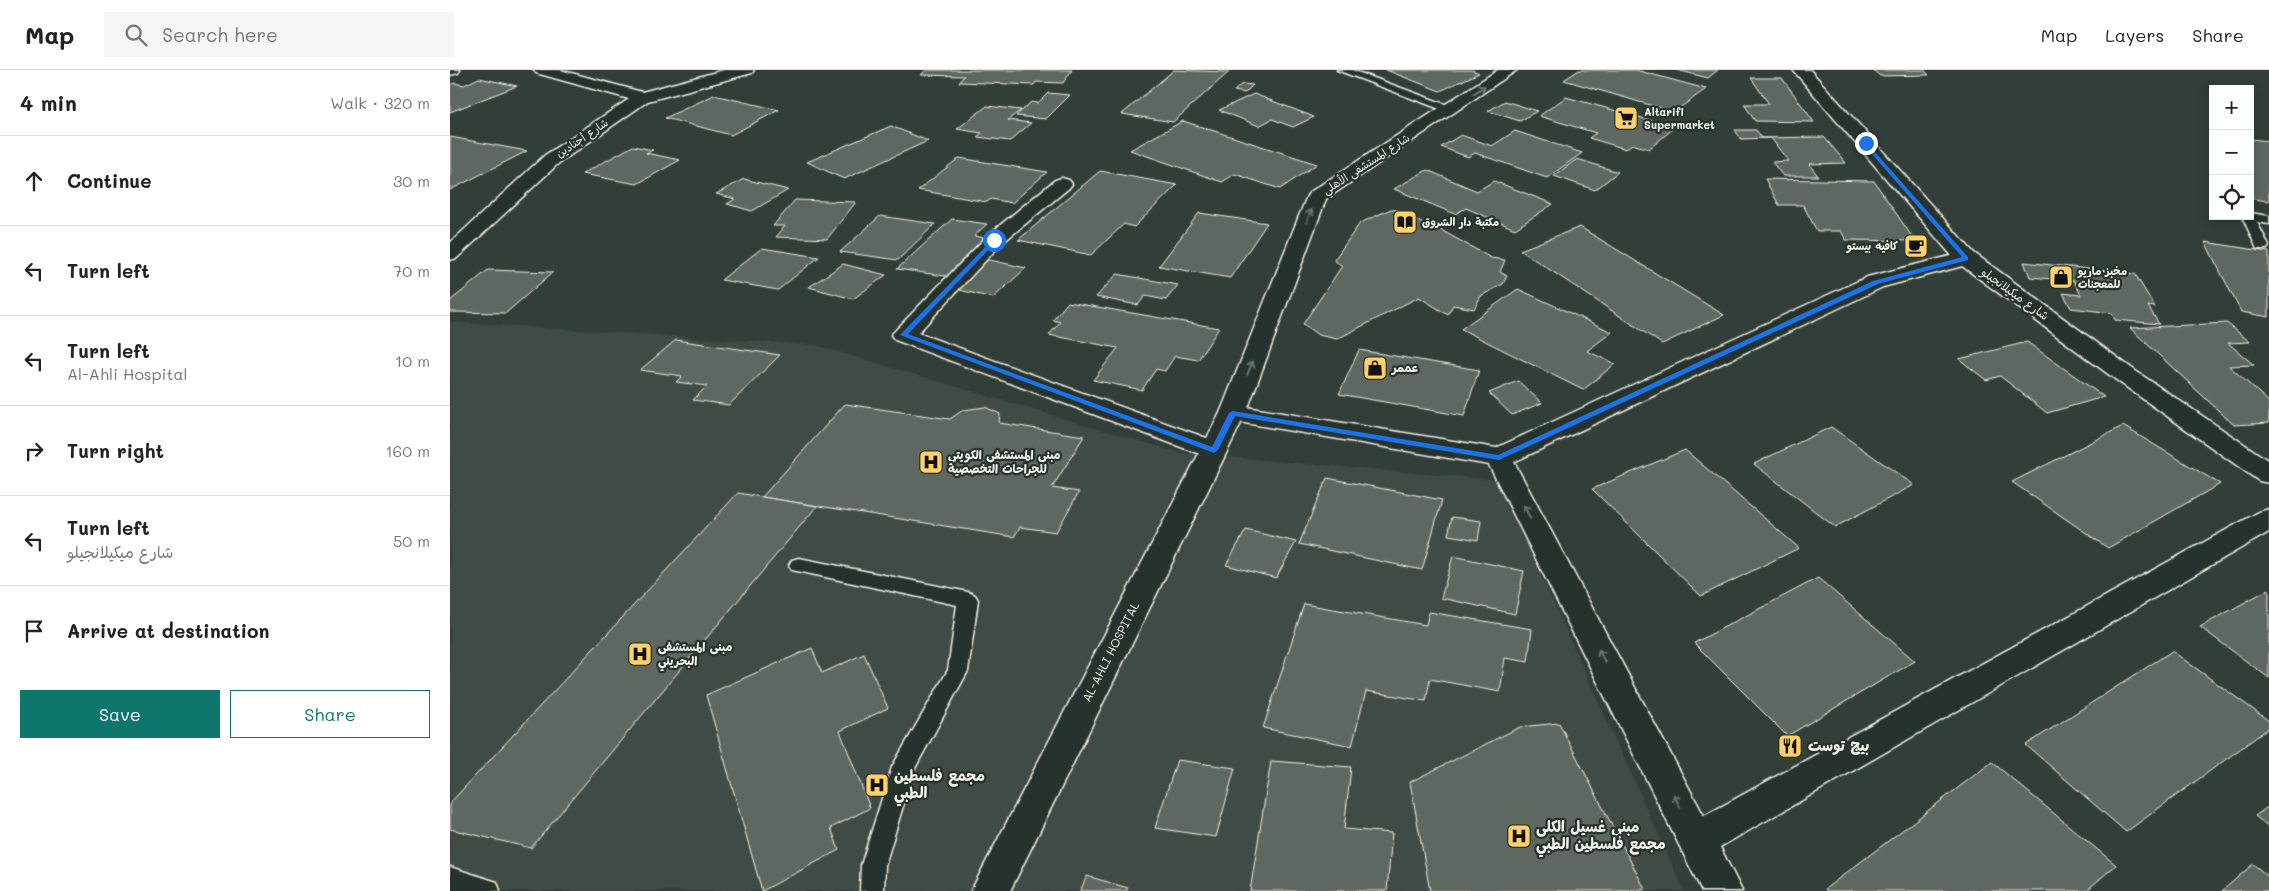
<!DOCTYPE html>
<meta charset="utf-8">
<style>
body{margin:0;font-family:Mali,"Playpen Sans Arabic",sans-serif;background:#f6f6f6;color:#222}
.controls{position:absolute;right:15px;top:15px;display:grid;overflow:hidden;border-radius:0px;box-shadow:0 2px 12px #0003}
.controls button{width:45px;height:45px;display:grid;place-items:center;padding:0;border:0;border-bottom:1px solid #e0e0e0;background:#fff;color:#222;font:25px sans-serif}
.stop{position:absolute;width:15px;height:15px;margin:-11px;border:4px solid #1a73e8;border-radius:50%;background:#fff}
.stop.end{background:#1a73e8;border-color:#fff;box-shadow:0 1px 5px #0008}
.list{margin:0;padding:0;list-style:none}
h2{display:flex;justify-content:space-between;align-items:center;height:65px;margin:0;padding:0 20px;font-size:21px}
h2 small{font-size:16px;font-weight:400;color:#767676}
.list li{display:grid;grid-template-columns:32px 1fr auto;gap:15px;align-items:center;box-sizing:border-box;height:90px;padding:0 20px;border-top:1px solid #e0e0e0}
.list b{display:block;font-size:19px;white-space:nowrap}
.list p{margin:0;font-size:16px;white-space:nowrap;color:#767676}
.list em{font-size:16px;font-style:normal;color:#767676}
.actions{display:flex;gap:10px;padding:15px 20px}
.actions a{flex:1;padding:11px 0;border:1px solid #0f766e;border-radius:0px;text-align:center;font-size:18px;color:#0f766e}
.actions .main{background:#0f766e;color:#fff}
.icon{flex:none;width:28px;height:28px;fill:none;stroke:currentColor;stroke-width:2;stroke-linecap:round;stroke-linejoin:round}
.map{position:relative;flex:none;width:1819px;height:821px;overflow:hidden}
header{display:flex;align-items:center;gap:30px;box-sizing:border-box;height:70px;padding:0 25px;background:#fff;border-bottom:1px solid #e0e0e0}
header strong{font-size:24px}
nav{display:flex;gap:28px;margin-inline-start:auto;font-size:18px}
.search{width:350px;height:45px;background:#f6f6f6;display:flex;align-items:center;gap:12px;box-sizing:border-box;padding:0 18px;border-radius:0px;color:#767676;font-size:19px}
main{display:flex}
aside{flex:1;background:#fff}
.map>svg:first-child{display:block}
.built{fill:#404b44}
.building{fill:#5f6861;stroke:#f4f1e8}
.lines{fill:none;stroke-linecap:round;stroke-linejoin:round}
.lane-casing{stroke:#f4f1e8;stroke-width:3}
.street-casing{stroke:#f4f1e8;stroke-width:3}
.secondary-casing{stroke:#f4f1e8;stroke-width:3}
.lane{fill:#26332d;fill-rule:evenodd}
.street{fill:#26332d;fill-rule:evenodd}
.secondary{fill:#26332d;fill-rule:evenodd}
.oneway{stroke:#6e766e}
.route{fill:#1a73e8}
.labels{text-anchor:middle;stroke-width:4.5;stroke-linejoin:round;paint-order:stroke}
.far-poi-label{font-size:11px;font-weight:bold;fill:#f4f1e8;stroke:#26332d;text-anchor:start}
.far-street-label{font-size:11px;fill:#f4f1e8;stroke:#26332d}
.street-label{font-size:12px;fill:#f4f1e8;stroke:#26332d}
.poi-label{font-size:12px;font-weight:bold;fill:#f4f1e8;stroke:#26332d;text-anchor:start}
.near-poi-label{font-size:15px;font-weight:bold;fill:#f4f1e8;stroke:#26332d;text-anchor:start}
</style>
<header>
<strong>Map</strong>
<div class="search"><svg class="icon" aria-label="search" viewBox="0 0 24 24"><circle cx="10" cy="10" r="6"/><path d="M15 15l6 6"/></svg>Search here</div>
<nav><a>Map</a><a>Layers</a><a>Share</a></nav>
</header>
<main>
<aside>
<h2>4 min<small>Walk · 320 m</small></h2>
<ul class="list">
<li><svg class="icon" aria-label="ahead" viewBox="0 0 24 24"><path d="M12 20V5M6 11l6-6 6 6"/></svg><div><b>Continue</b></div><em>30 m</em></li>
<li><svg class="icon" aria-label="left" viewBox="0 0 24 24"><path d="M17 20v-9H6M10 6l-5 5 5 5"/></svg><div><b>Turn left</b></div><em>70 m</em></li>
<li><svg class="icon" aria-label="left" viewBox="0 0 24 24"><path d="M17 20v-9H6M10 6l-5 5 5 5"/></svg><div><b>Turn left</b><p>Al-Ahli Hospital</p></div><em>10 m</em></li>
<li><svg class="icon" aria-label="right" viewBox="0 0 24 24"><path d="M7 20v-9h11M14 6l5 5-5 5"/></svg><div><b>Turn right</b></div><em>160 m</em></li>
<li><svg class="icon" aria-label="left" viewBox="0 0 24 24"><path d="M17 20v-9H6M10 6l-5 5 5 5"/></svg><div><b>Turn left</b><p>شارع ميكيلانجيلو</p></div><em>50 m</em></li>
<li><svg class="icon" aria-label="arrive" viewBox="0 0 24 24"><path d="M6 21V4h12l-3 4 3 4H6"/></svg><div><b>Arrive at destination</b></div></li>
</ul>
<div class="actions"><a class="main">Save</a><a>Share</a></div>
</aside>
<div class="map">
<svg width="1819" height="821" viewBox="0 0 1819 821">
<rect width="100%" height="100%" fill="#323e38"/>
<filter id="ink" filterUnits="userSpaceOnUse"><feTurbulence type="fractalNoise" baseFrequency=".02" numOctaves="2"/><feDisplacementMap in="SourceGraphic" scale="10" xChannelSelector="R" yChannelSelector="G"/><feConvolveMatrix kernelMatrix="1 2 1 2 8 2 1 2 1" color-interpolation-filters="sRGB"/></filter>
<g filter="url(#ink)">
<!-- built -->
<polygon class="built" points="0,252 365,275 730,383 1048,410 1234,821 0,821"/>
<!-- building -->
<g class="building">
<polygon points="476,0 622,0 613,13 586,12 584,15 509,12 514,6 471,5"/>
<polygon points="724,0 779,2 723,52 672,44"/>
<polygon points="936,0 1022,0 1029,3 990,21"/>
<polygon points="1129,0 1186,0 1256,19 1224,42 1114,10"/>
<polygon points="1227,0 1268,0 1258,8"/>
<polygon points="1423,0 1474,0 1479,5 1430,6"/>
<polygon points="29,8 67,16 0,42 0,15 4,13 14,15"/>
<polygon points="1301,8 1332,8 1364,52 1305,51 1294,34 1319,34"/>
<polygon points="792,14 803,15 795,23 784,21"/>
<polygon points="598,23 620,25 596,49 566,46 581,32 588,33"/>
<polygon points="804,24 864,47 843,57 822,49 809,56 769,40"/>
<polygon points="264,25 329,40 281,65 215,48"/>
<polygon points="1116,27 1225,57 1199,79 1182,74 1176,79 1139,68 1146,63 1089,46"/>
<polygon points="1055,31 1087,41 1070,51 1038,41"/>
<polygon points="537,36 571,40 558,50 581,53 560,71 527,67 532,63 507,59"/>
<polygon points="733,51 867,94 830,119 785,104 772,112 680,80"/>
<polygon points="441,56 478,71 394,109 357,92"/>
<polygon points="1285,60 1306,60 1312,68 1374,67 1396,93 1359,94 1368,106 1333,106 1322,92 1338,91 1321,68 1291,69"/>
<polygon points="1065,61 1132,83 1097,108 1025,83 1018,87 991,77 1011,65 1042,76"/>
<polygon points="0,67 77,81 0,120"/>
<polygon points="1800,69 1819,71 1819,131 1803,129 1800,122"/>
<polygon points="183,76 203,80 196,83 230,90 187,114 132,104"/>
<polygon points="509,88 597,102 562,133 541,129 537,132 468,120"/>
<polygon points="1127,89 1168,102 1145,120 1104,106"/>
<polygon points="977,100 1027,121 1044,111 1103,134 1065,159 1016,138 1005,144 944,119"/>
<polygon points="650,101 727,115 684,157 674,154 641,185 568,170"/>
<polygon points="294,109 338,120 302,141 277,134 285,129 266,124"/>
<polygon points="1315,109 1424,111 1465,171 1396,170 1391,161 1367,161 1353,135 1329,135"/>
<polygon points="345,130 406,132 377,169 326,167 335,156 323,156"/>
<polygon points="941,139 950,141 972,153 982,155 1041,188 1055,190 1050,202 1057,206 1053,214 1031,226 1024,239 1003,235 998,245 969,227 887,269 868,265 853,254 892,196 884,190 910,153"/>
<polygon points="749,143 817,153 780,208 709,196"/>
<polygon points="430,146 485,154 448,190 390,182"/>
<polygon points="502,149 537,154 524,166 541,169 502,207 447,199"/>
<polygon points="1130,157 1274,245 1212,274 1070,180"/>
<polygon points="1755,172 1819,182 1819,247 1791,242"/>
<polygon points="312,178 369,187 328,220 271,210"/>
<polygon points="535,189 576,198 543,228 501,218"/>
<polygon points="1574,192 1685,204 1705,237 1698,236 1709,254 1665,250 1662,243 1621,238 1613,223 1631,225 1624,211 1580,207"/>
<polygon points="393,194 436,205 403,229 359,217"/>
<polygon points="38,200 103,202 56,243 0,242 0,231"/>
<polygon points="667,204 728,215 716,230 695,226 688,235 646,227"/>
<polygon points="1068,219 1162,262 1137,281 1165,294 1133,320 1011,259"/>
<polygon points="618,232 769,258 748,290 725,286 715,301 706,299 692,320 643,310 668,278 599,265 610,252 603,250"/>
<polygon points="1777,253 1800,272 1778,273 1804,295 1779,296 1819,332 1819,353 1784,355 1680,258"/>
<polygon points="226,270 330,285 279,335 243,330 257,316 226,312 232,306 190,300"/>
<polygon points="1577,272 1654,327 1597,343 1550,306 1536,310 1509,289"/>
<polygon points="909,280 1029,300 1014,346 889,324"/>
<polygon points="1068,311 1092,333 1062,345 1039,323"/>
<polygon points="395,334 500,349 513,340 535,337 550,344 549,353 634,366 602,418 629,422 606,462 570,457 564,467 312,427"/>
<polygon points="1673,356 1770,414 1658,478 1562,412"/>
<polygon points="1381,357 1464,415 1385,457 1304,394"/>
<polygon points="1235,380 1349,478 1251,526 1142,419"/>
<polygon points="877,408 992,430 972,500 849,474"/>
<polygon points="288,423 367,436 81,778 0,759 0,733"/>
<polygon points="1002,447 1031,451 1028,470 998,465"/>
<polygon points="796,460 846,472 826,508 776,495"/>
<polygon points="1003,486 1074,501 1065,544 991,528"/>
<polygon points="1368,508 1465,591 1337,666 1244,573"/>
<polygon points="1819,519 1819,608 1750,557"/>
<polygon points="854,534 976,555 979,542 1082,559 1078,592 1055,588 1050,622 980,609 976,631 916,621 902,676 813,658"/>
<polygon points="362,578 372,603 414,584 438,638 390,661 420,738 381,758 389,780 312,821 256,625"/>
<polygon points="1722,581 1819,651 1819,658 1676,762 1576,675"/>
<polygon points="1109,653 1195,819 1186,821 980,821 960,712 1070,657"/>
<polygon points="727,690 785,698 766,767 705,758"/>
<polygon points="821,691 901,697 894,759 942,763 937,821 800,821"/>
<polygon points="1542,692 1666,795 1636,821 1377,821 1375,819"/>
<polygon points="1819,736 1819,757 1805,746"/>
<polygon points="1803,794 1819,807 1819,821 1772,821"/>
<polygon points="637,806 678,818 676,821 630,821"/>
</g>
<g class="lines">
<!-- lane casing -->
<g class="lane-casing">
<g id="lane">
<polygon points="887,0 902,0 1003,37 1004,39 1003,41 995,41"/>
<polygon points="1800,143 1819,146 1819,154 1807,152 1819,176 1817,179 1807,179 1792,146 1800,146"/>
<polygon points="349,488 518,522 525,525 528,530 518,601 464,700 435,795 434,821 410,821 411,795 442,697 498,600 507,535 342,500 339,495 342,490"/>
<polygon points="0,797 47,812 50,821 0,821"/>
</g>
</g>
<!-- street casing -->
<g class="street-casing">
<g id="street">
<polygon points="84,0 110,0 192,22 274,0 304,0 302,3 198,31 109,93 7,188 0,190 0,173 95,85 179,29 86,3"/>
<polygon points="612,108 619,110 622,114 619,118 551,174 468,263 773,374 777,380 773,386 764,389 755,386 445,270 441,265 537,166 605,110"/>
<polygon points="1516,182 1524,183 1527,188 1524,193 1433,217 1064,392 1254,746 1809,442 1819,439 1819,462 1270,777 1292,821 1252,821 1039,395 783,351 774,349 770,343 774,337 783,335 1046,378 1417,207"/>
</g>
</g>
<!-- secondary casing -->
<g class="secondary-casing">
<g id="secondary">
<polygon points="0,0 10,0 8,3 0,5"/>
<polygon points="1048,0 1067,0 876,129 796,343 560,821 521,821 770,343 857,126 860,122"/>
<polygon points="1343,0 1360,0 1524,183 1687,302 1819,391 1819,413 1809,411 1669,312 1508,193"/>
</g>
</g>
<!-- lane -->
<use href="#lane" class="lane"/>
<!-- street -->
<use href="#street" class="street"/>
<!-- secondary -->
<use href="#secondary" class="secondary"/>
</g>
<!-- one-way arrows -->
<defs><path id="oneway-shaft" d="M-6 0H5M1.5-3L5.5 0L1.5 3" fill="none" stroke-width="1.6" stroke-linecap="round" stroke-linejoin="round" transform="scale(1.25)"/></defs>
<g class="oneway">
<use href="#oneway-shaft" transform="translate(1029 20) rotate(-33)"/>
<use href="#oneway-shaft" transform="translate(859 146) rotate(-69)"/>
<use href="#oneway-shaft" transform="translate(800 298) rotate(-69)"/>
<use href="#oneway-shaft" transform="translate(1077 442) rotate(-117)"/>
<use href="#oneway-shaft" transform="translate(1152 586) rotate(-117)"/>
<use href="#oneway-shaft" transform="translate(1227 731) rotate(-117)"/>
</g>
</g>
<!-- route -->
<polygon class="route" points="1416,72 1518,187 1518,190 1428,214 1049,390 785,346 768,380 764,383 450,265 544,168 547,171 458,264 762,377 779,343 783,341 1048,385 1423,211 1512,187 1414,75"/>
<!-- icons -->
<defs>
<g id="supermarket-square" transform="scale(1.25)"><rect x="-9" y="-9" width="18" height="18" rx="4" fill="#ffd166" stroke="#26332d"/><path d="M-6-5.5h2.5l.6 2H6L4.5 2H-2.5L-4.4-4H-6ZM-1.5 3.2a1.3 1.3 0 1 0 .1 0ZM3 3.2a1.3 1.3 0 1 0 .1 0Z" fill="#111"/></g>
<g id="library-square" transform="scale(1.25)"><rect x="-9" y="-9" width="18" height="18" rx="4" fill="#ffd166" stroke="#26332d"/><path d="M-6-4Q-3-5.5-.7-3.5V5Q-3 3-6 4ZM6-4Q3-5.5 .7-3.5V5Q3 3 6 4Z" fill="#111"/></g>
<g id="cafe-square" transform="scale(1.25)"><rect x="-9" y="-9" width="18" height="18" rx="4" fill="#ffd166" stroke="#26332d"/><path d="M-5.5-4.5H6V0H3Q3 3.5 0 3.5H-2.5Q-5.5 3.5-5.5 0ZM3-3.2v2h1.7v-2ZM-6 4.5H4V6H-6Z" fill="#111"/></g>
<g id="shop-square" transform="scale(1.25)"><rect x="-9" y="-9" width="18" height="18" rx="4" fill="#ffd166" stroke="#26332d"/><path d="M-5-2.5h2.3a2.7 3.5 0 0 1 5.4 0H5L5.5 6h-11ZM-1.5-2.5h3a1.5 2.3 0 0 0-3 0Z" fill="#111"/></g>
<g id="hospital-square" transform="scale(1.25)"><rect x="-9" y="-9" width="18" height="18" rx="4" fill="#ffd166" stroke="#26332d"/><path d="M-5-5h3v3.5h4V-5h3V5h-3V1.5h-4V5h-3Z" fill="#111"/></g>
<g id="restaurant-square" transform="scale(1.25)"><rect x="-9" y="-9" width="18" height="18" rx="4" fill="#ffd166" stroke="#26332d"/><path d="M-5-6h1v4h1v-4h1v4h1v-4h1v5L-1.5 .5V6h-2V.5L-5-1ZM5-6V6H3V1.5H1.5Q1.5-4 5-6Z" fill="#111"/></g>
</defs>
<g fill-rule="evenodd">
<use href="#supermarket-square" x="1176" y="48"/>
<use href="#library-square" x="955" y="152"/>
<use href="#cafe-square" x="1466" y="176"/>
<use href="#shop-square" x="1611" y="207"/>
<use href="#shop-square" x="925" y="298"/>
<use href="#hospital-square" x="481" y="392"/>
<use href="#hospital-square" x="190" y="584"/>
<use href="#restaurant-square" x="1340" y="676"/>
<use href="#hospital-square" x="427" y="715"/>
<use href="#hospital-square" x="1069" y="766"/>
</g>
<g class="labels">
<!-- far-poi labels -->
<g class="far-poi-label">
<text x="1194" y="46">Altarifi<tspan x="1194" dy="13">Supermarket</tspan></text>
<text x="972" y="156">مكتبة دار الشروق</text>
<text x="1448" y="180" text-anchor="end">كافيه بيستو</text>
<text x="1628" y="205">مخبز ماريو<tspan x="1628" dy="13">للمعجنات</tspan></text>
</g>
<!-- far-street labels -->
<g class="far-street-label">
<text transform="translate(132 68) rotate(-34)" y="4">شارع أجنادين</text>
<text transform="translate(916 94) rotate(-33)" y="4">شارع المستشفى الأهلي</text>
</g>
<!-- street labels -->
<g class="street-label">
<text transform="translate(1565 224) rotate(36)" y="4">شارع ميكيلانجيلو</text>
<text transform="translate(661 582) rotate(-63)" y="4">AL-AHLI HOSPITAL</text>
</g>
<!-- poi labels -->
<g class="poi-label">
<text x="942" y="302">عممر</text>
<text x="498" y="389">مبنى المستشفى الكويتي<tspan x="498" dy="14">للجراحات التخصصية</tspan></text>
<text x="208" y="581">مبنى المستشفى<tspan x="208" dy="14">البحريني</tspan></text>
</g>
<!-- near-poi labels -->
<g class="near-poi-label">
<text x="1358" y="681">بيج توست</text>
<text x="444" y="711">مجمع فلسطين<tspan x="444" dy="17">الطبي</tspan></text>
<text x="1086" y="762">مبنى غسيل الكلى<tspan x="1086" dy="17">مجمع فلسطين الطبي</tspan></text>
</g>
</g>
</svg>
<div class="controls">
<button>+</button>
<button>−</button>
<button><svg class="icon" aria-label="locate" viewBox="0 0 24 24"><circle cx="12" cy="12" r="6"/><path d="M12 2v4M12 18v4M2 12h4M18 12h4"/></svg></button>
</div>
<div class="stop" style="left:544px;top:170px"></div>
<div class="stop end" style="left:1416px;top:73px"></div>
</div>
</main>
